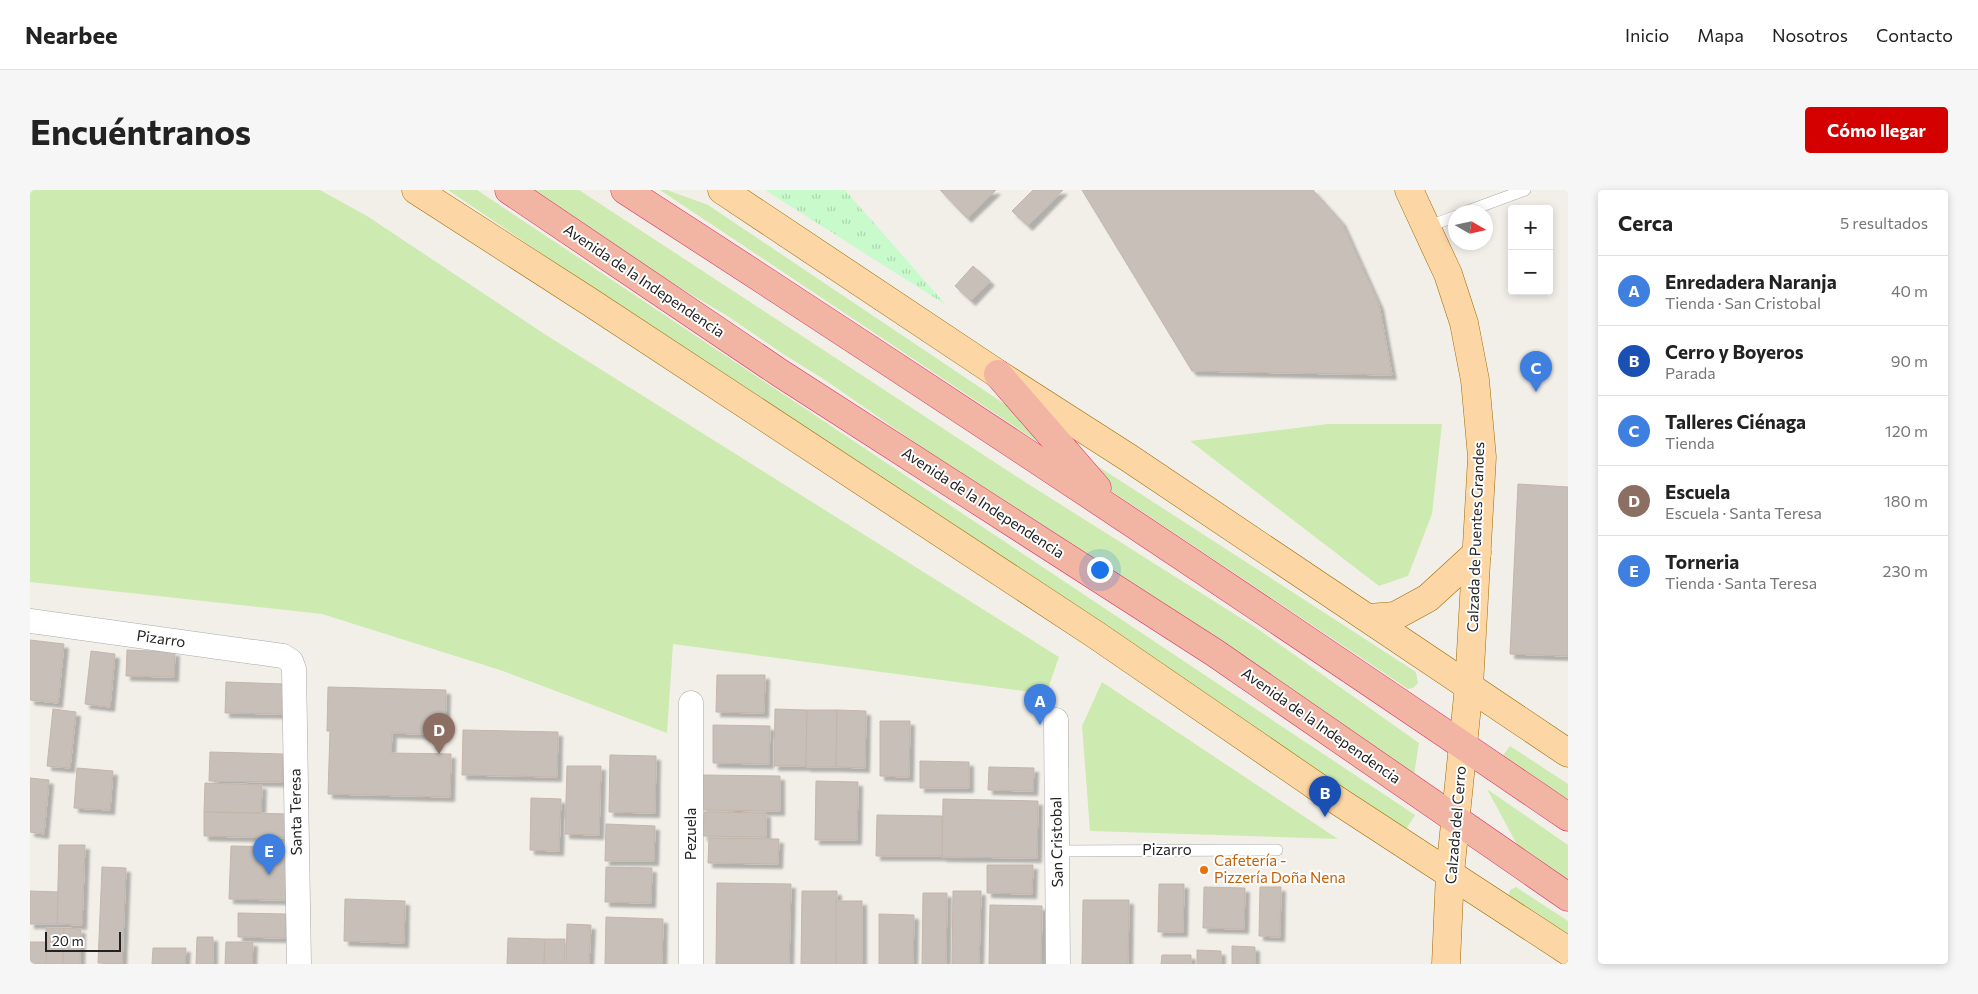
<!DOCTYPE html>
<html lang="es">
<meta charset="utf-8">
<style>
body{margin:0;font-family:Commissioner,sans-serif;background:#f6f6f6;color:#222}
.controls{position:absolute;right:15px;top:15px;display:grid;overflow:hidden;border-radius:5px;box-shadow:0 2px 8px #0003}
.controls button{width:45px;height:45px;display:grid;place-items:center;padding:0;border:0;border-bottom:1px solid #e0e0e0;background:#fff;color:#222;font:25px sans-serif}
.compass{position:absolute;left:1418px;top:15px;width:45px;height:45px;border-radius:50%;background:#fff;box-shadow:0 2px 8px #0003;rotate:99deg}
.scale{position:absolute;left:15px;bottom:12px;width:76px;box-sizing:border-box;padding-left:5px;border:2px solid #222;border-top:0;font-size:14px;line-height:18px;white-space:nowrap;color:#222;-webkit-text-stroke:4px #fff;paint-order:stroke}
.you{position:absolute;left:1069px;top:379px;width:18px;height:18px;margin:-12px;border:4px solid #fff;border-radius:50%;background:#1a73e8;box-shadow:0 0 0 8px #1a73e833}
.badge{display:grid;place-items:center;width:32px;height:32px;border-radius:50%;background:#d40000;color:#fff;font-size:16px;font-weight:700}
.pin{position:absolute;translate:-50% -41px;filter:drop-shadow(0 1px 2px #0008)}
.pin::after{content:'';position:absolute;top:26px;width:18px;height:15px;background:inherit;clip-path:polygon(0 0,100% 0,50% 100%)}
.list{margin:0;padding:0;list-style:none}
h2{display:flex;justify-content:space-between;align-items:center;height:65px;margin:0;padding:0 20px;font-size:21px}
h2 small{font-size:16px;font-weight:400;color:#767676}
.list li{display:grid;grid-template-columns:32px 1fr auto;gap:15px;align-items:center;box-sizing:border-box;height:70px;padding:0 20px;border-top:1px solid #e0e0e0}
.list b{display:block;font-size:19px;white-space:nowrap}
.list p{margin:0;font-size:16px;white-space:nowrap;color:#767676}
.list em{font-size:16px;font-style:normal;color:#767676}
.map{position:relative;flex:none;width:1538px;height:774px;overflow:hidden;border-radius:5px}
header{display:flex;align-items:center;gap:30px;box-sizing:border-box;height:70px;padding:0 25px;background:#fff;border-bottom:1px solid #e0e0e0}
header strong{font-size:24px}
nav{display:flex;gap:28px;margin-inline-start:auto;font-size:18px}
.intro{display:flex;align-items:center;justify-content:space-between;box-sizing:border-box;height:120px;padding:0 30px}
h1{margin:0;font-size:35px}
.button{padding:12px 22px;border-radius:5px;background:#d40000;color:#fff;font-size:18px;font-weight:700}
main{display:flex;gap:30px;padding:0 30px}
aside{flex:1;background:#fff;border-radius:5px;box-shadow:0 2px 8px #0003}
.map>svg:first-child{display:block}
.grass{fill:#cdebb0}
.park{fill:url(#park-tufts)}
.building{fill:#c7bfb8;stroke:#c4b6ab;filter:url(#shadow)}
.lines{fill:none;stroke-linecap:round;stroke-linejoin:round}
.service-casing{stroke:#a9a9a9;stroke-width:12}
.minor-casing{stroke:#a9a9a9;stroke-width:25}
.primary-casing{stroke:#a06b00;stroke-width:29}
.trunk-casing{stroke:#dc2a67;stroke-width:29}
.service{stroke:#fff;stroke-width:11}
.minor{stroke:#fff;stroke-width:24}
.primary{stroke:#fcd6a4;stroke-width:28}
.trunk{stroke:#f2b4a3;stroke-width:28}
.food-dot{fill:#e8710a;stroke:#fff;stroke-width:2}
.labels{text-anchor:middle;stroke-width:4;stroke-linejoin:round;paint-order:stroke}
.street-label{font-size:15px;fill:#222;stroke:#fff}
.food-label{font-size:15px;fill:#c56008;stroke:#fff;text-anchor:start}
</style>
<header>
<strong>Nearbee</strong>
<nav><a>Inicio</a><a>Mapa</a><a>Nosotros</a><a>Contacto</a></nav>
</header>
<div class="intro"><h1>Encuéntranos</h1><a class="button">Cómo llegar</a></div>
<main>
<div class="map">
<svg width="1538" height="774" viewBox="0 0 1538 774">
<defs>
<pattern id="park-tufts" width="24" height="20" patternUnits="userSpaceOnUse" patternTransform="scale(1.25)"><rect width="24" height="20" fill="#c8facc"/><path d="M3 7l-1-3M5 7V3M7 7l1-3M15 17l-1-3M17 17v-4M19 17l1-3" fill="none" stroke="#acd6af"/></pattern>
<filter id="shadow"><feDropShadow dx="4.5" dy="4.5" stdDeviation="1" flood-color="#0004"/></filter>
</defs>
<rect width="100%" height="100%" fill="#f2efe9"/>
<!-- grass -->
<g class="grass">
<polygon points="0,0 290,0 337,26 516,145 1029,467 1016,504 643,454 637,543 473,481 292,424 0,392"/>
<polygon points="418,0 447,0 1385,625 1375,641 695,188"/>
<polygon points="505,0 549,0 995,292 1225,437 1389,553 1384,585 1126,408 936,288 795,190 753,164 699,127 637,90"/>
<polygon points="630,0 637,0 678,15 1052,266 1386,482 1388,493 1383,498 1378,499"/>
<polygon points="1298,234 1412,234 1402,324 1378,386 1349,396 1160,251"/>
<polygon points="1072,492 1308,649 1060,641 1052,536"/>
<polygon points="1480,556 1538,594 1538,612 1471,568"/>
<polygon points="1457,599 1538,655 1538,692 1490,660"/>
<polygon points="1486,697 1538,731 1538,748 1478,708 1480,700"/>
</g>
<!-- park -->
<polygon class="park" points="735,0 815,0 916,115"/>
<!-- building -->
<g class="building">
<polygon points="910,0 966,0 937,28"/>
<polygon points="1003,0 1033,0 998,36 982,21"/>
<polygon points="1052,0 1283,0 1311,31 1349,115 1362,185 1162,181"/>
<polygon points="943,76 960,91 941,111 925,96"/>
<polygon points="1488,294 1538,297 1538,466 1480,464"/>
<polygon points="0,450 34,454 28,513 0,510"/>
<polygon points="97,460 145,462 144,487 96,486"/>
<polygon points="61,461 85,464 80,517 55,514"/>
<polygon points="687,485 735,485 734,523 686,522"/>
<polygon points="196,492 253,494 252,524 195,523"/>
<polygon points="298,497 416,500 415,545 362,543 361,563 421,564 420,607 298,604 300,541 297,541"/>
<polygon points="23,519 46,522 40,578 17,576"/>
<polygon points="745,519 777,520 776,576 744,576"/>
<polygon points="777,520 807,520 806,577 776,577"/>
<polygon points="807,520 836,521 835,578 806,577"/>
<polygon points="850,531 880,531 879,587 850,586"/>
<polygon points="683,535 740,536 739,574 683,573"/>
<polygon points="433,540 528,542 527,587 432,585"/>
<polygon points="180,562 253,564 252,592 179,591"/>
<polygon points="580,565 626,566 625,623 579,622"/>
<polygon points="890,571 939,572 939,598 890,598"/>
<polygon points="537,576 571,576 569,645 535,644"/>
<polygon points="959,577 1004,578 1003,601 958,600"/>
<polygon points="47,578 83,581 80,620 44,618"/>
<polygon points="673,585 750,586 750,621 672,620"/>
<polygon points="0,588 19,590 14,644 0,642"/>
<polygon points="786,591 828,592 827,650 785,650"/>
<polygon points="175,593 232,595 231,623 174,622"/>
<polygon points="501,608 531,609 529,661 500,660"/>
<polygon points="913,609 1008,611 1007,668 912,667"/>
<polygon points="174,622 260,624 259,648 174,646"/>
<polygon points="674,622 736,623 736,647 673,646"/>
<polygon points="847,625 912,626 912,666 846,666"/>
<polygon points="576,634 625,636 624,671 575,671"/>
<polygon points="679,648 749,649 748,674 678,673"/>
<polygon points="29,655 55,655 52,735 27,734"/>
<polygon points="201,656 257,657 256,710 199,709"/>
<polygon points="957,675 1003,675 1002,704 957,703"/>
<polygon points="72,677 96,678 92,774 68,773"/>
<polygon points="576,677 622,678 621,713 575,712"/>
<polygon points="687,693 761,694 759,774 686,774"/>
<polygon points="1129,694 1154,694 1153,742 1128,742"/>
<polygon points="1174,697 1215,698 1214,739 1173,738"/>
<polygon points="1230,697 1251,697 1250,747 1229,746"/>
<polygon points="0,701 28,702 27,734 0,734"/>
<polygon points="772,701 807,701 806,774 771,774"/>
<polygon points="923,701 951,701 949,774 922,774"/>
<polygon points="893,703 917,703 916,774 892,774"/>
<polygon points="315,709 375,711 374,753 314,751"/>
<polygon points="1053,710 1099,710 1098,774 1052,774"/>
<rect x="806" y="711" width="26" height="63"/>
<polygon points="960,715 1012,716 1011,774 959,774"/>
<polygon points="208,723 256,724 255,748 208,747"/>
<polygon points="849,724 884,725 883,774 849,774"/>
<polygon points="576,727 633,729 632,774 575,774"/>
<polygon points="537,734 561,735 559,774 536,774"/>
<polygon points="16,738 34,738 33,774 15,774"/>
<polygon points="34,738 51,739 50,774 33,774"/>
<polygon points="167,747 183,747 183,774 166,774"/>
<polygon points="478,748 515,749 514,774 477,774"/>
<polygon points="515,749 535,749 534,774 514,774"/>
<polygon points="0,752 17,752 16,774 0,774"/>
<polygon points="196,752 223,752 222,774 195,774"/>
<polygon points="1202,756 1225,757 1225,774 1202,774"/>
<polygon points="123,758 156,758 155,774 122,774"/>
<polygon points="1167,760 1191,761 1191,774 1167,774"/>
<polygon points="1132,765 1161,765 1161,774 1131,774"/>
</g>
<g class="lines">
<!-- service casing -->
<g class="service-casing">
<g id="service">
<polyline points="1435,22 1495,0"/>
<polyline points="1397,37 1426,26"/>
<polyline points="1027,661 1247,660"/>
</g>
</g>
<!-- minor casing -->
<g class="minor-casing">
<g id="minor">
<polyline points="0,431 253,466 261,471 264,479 269,774"/>
<polyline points="1026,530 1028,774"/>
<polyline points="661,774 661,513"/>
</g>
</g>
<!-- primary casing -->
<g class="primary-casing">
<g id="primary">
<polyline points="386,0 560,112 1066,445 1302,607 1538,761"/>
<polyline points="692,0 968,184 1099,268 1538,563"/>
<polyline points="1379,0 1418,84 1434,133 1445,190 1452,267 1439,496 1420,683 1416,774"/>
<polyline points="1338,428 1365,426 1398,408 1447,363"/>
</g>
</g>
<!-- trunk casing -->
<g class="trunk-casing">
<g id="trunk">
<polyline points="479,0 750,183 1185,463 1538,707"/>
<path d="M595,0C912,205 1226,414 1538,627"/>
<polyline points="968,184 1067,298"/>
</g>
</g>
<!-- service -->
<use href="#service" class="service"/>
<!-- minor -->
<use href="#minor" class="minor"/>
<!-- primary -->
<use href="#primary" class="primary"/>
<!-- trunk -->
<use href="#trunk" class="trunk"/>
</g>
<!-- markers -->
<circle class="food-dot" cx="1174" cy="680" r="5"/>
<g class="labels">
<!-- street labels -->
<g class="street-label">
<text transform="translate(614 91) rotate(34)" y="5">Avenida de la Independencia</text>
<text transform="translate(953 313) rotate(33)" y="5">Avenida de la Independencia</text>
<text transform="translate(1446 347) rotate(-88)" y="5">Calzada de Puentes Grandes</text>
<text transform="translate(131 449) rotate(8)" y="5">Pizarro</text>
<text transform="translate(1291 536) rotate(35)" y="5">Avenida de la Independencia</text>
<text transform="translate(266 622) rotate(-91)" y="5">Santa Teresa</text>
<text transform="translate(1426 635) rotate(-85)" y="5">Calzada del Cerro</text>
<text transform="translate(661 644) rotate(-90)" y="5">Pezuela</text>
<text transform="translate(1027 652) rotate(-91)" y="5">San Cristobal</text>
<text x="1137" y="665">Pizarro</text>
</g>
<!-- food labels -->
<g class="food-label">
<text x="1184" y="676">Cafetería -<tspan x="1184" dy="17">Pizzería Doña Nena</tspan></text>
</g>
</g>
</svg>
<div class="controls">
<button>+</button>
<button>−</button>
</div>
<svg class="compass" viewBox="-18 -18 36 36"><path d="M0-13l5 13h-10z" fill="#e53935"/><path d="M0 13l5-13h-10z" fill="#767676"/></svg>
<div class="scale">20 m</div>
<div class="you"></div>
<div class="pin badge" style="left:1010px;top:535px;background:#3f7fe0">A</div>
<div class="pin badge" style="left:1295px;top:627px;background:#1a4fb4">B</div>
<div class="pin badge" style="left:1506px;top:202px;background:#3f7fe0">C</div>
<div class="pin badge" style="left:409px;top:564px;background:#8d6e63">D</div>
<div class="pin badge" style="left:239px;top:685px;background:#3f7fe0">E</div>
</div>
<aside>
<h2>Cerca<small>5 resultados</small></h2>
<ul class="list">
<li><span class="badge" style="background:#3f7fe0">A</span><div><b>Enredadera Naranja</b><p>Tienda · San Cristobal</p></div><em>40 m</em></li>
<li><span class="badge" style="background:#1a4fb4">B</span><div><b>Cerro y Boyeros</b><p>Parada</p></div><em>90 m</em></li>
<li><span class="badge" style="background:#3f7fe0">C</span><div><b>Talleres Ciénaga</b><p>Tienda</p></div><em>120 m</em></li>
<li><span class="badge" style="background:#8d6e63">D</span><div><b>Escuela</b><p>Escuela · Santa Teresa</p></div><em>180 m</em></li>
<li><span class="badge" style="background:#3f7fe0">E</span><div><b>Torneria</b><p>Tienda · Santa Teresa</p></div><em>230 m</em></li>
</ul>
</aside>
</main>
